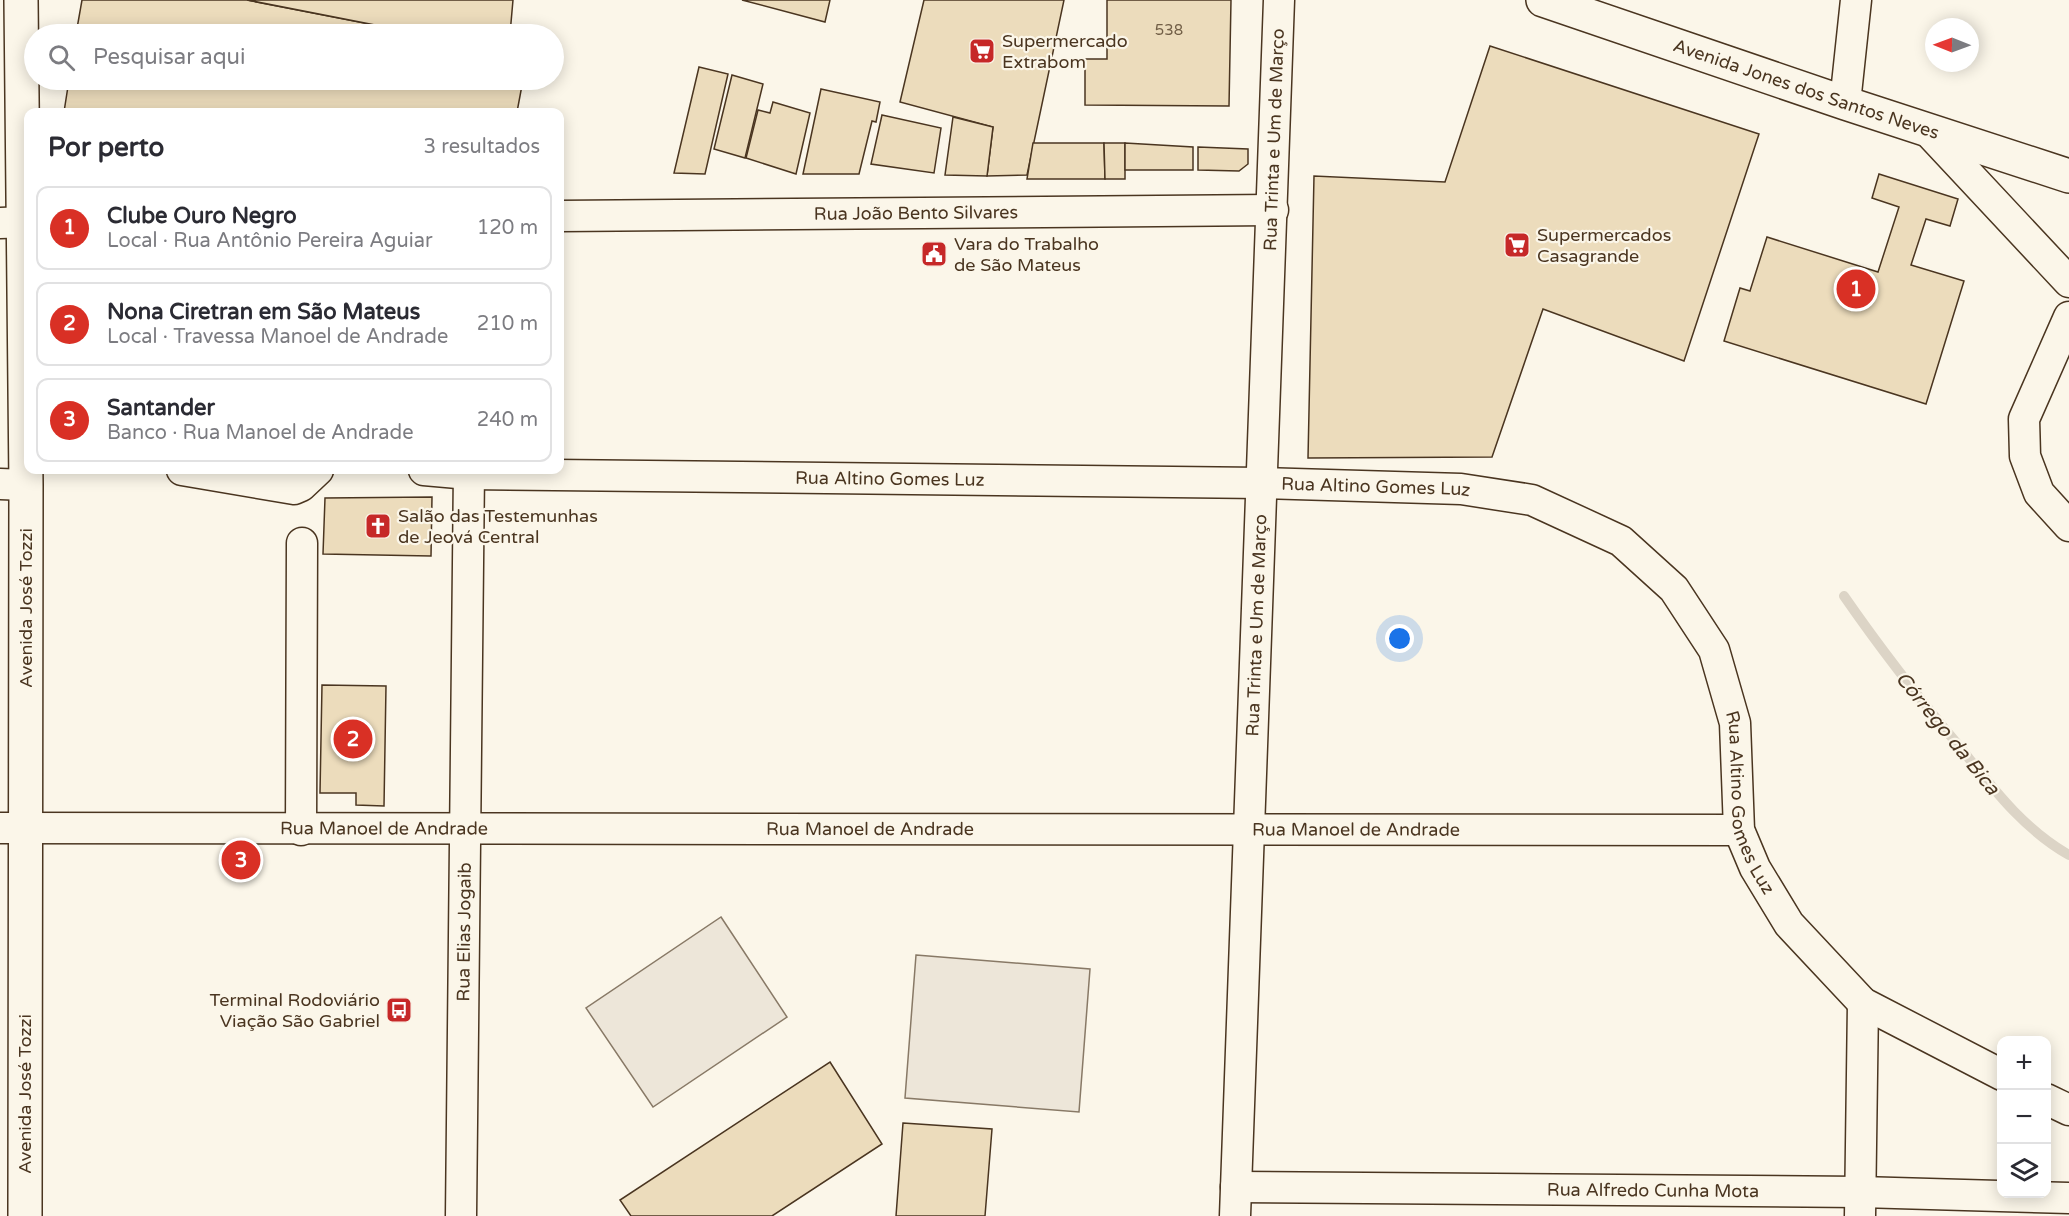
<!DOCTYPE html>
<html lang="pt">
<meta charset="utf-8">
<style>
body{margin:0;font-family:"Varela Round",sans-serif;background:#f2f2f3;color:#2b2b33}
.controls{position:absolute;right:18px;bottom:18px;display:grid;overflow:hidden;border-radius:12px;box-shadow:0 3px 15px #0003}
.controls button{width:54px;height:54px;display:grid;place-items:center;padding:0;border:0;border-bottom:2px solid #e1e1e2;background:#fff;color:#2b2b33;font:30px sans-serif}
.compass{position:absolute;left:1925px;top:18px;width:54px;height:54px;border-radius:50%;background:#fff;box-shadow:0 3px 15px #0003;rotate:271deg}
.you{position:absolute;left:1400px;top:639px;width:21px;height:21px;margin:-15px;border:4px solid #fff;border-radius:50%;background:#1a73e8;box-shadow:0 0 0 9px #1a73e833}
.badge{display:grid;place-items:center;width:39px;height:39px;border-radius:50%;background:#d93025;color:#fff;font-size:20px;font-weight:700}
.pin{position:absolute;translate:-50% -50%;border:3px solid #fff;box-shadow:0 2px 6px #0006}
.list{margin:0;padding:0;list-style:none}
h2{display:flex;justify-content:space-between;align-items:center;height:78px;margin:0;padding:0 24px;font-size:26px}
h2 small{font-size:20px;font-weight:400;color:#7c7c81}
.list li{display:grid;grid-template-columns:39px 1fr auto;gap:18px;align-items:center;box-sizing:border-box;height:84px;margin:0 12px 12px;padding:0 12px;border:2px solid #e1e1e2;border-radius:12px}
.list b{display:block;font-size:22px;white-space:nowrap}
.list p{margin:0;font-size:20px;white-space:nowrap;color:#7c7c81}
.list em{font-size:20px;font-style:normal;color:#7c7c81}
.icon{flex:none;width:33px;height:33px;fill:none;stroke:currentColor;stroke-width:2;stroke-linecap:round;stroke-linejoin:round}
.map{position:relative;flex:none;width:2069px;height:1216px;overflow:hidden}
.search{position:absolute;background:#fff;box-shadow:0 3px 15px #0003;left:24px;top:24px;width:540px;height:66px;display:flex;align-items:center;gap:15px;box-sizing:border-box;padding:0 21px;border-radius:33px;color:#7c7c81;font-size:22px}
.panel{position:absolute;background:#fff;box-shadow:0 3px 15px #0003;left:24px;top:108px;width:540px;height:366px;border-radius:12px}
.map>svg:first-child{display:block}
.green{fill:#ede6d9;stroke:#887966;stroke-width:1.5}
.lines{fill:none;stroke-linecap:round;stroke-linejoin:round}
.stream{stroke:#dcd4c6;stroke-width:10}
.building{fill:#ecdcbc;stroke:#4a3520;stroke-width:1.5}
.minor-casing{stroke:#4a3520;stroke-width:33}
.tertiary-casing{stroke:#4a3520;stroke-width:36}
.minor{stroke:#fbf6e9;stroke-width:30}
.tertiary{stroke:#fbf6e9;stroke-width:33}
.labels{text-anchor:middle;stroke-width:4.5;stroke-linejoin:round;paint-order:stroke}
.number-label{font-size:15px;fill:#725f47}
.poi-label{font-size:18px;fill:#4a3520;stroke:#fbf6e9;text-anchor:start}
.street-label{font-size:18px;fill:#4a3520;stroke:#fbf6e9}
.water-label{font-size:20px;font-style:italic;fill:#4a3520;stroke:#fbf6e9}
</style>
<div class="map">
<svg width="2069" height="1216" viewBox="0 0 2069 1216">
<rect width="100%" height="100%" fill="#fbf6e9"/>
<!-- green -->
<g class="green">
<polygon points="721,917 787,1017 653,1107 586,1008"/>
<polygon points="916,955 1090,969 1079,1112 905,1098"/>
</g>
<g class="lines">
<!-- stream -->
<path class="stream" d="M1844,596C1880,648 1918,697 1959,746C1992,787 2022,828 2069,855"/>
</g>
<!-- building -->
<g class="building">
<polygon points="82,0 247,0 421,34 76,34"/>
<polygon points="247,0 513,0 510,34 421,34"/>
<polygon points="742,0 830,0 825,22"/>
<polygon points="924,0 1064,0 1027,175 987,176 993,127 900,102"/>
<polygon points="1107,0 1231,0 1229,106 1085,105 1085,59 1107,59"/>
<polygon points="1490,46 1759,134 1684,361 1543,309 1492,457 1308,458 1314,176 1445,182"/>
<polygon points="699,67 728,74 705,174 674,173"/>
<polygon points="732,75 763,84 745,158 714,149"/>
<polygon points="69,80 523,80 517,112 64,112"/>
<polygon points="821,89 880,102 876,122 872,121 859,174 803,174"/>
<polygon points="773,102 810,113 796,174 746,158 758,110 770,113"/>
<polygon points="882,115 941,128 934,173 871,164"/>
<polygon points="953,117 993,127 987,176 945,175"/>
<polygon points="1033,143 1104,143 1105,179 1027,179"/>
<polygon points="1104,143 1125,143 1125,179 1105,179"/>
<polygon points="1125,143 1193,147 1193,170 1125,170"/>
<polygon points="1198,147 1248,149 1248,164 1239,171 1198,170"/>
<polygon points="1879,174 1958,199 1950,226 1926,219 1911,265 1964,281 1926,404 1724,341 1740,288 1750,291 1767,237 1878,272 1899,207 1872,198"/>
<polygon points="432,497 431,556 323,554 325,498"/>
<polygon points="322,685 386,686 384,806 356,805 356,793 320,793"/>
<polygon points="830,1062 882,1144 772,1216 631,1216 620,1200"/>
<polygon points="903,1123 992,1129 985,1216 896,1216"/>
</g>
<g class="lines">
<!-- minor casing -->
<g class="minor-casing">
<g id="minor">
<polyline points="1845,103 1856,0"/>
<polyline points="1926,129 2069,282"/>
<path id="s1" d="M560,216L1273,210"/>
<polyline points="0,223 28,222"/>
<polyline points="2069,317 2024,419 2025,456 2039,493 2069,526"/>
<polyline points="182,470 294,489 301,486 318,470"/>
<path id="s2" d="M424,470L469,474L1262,483L1461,489L1532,500L1621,541L1674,589L1714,650L1735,723L1739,830L1755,868L1789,924L1863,1003L2002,1075"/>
<polyline points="0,484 26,485"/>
<path id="s3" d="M0,828L1739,830"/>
<polyline points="301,830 302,543"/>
<polyline points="2046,1099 2069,1110"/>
<path id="s4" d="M1236,1187L1860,1192L2069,1198"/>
<path id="s5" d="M461,1216L469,470"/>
<path id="s6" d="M1235,1216L1279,0"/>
<polyline points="1860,1216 1863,1003"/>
</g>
</g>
<!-- tertiary casing -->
<g class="tertiary-casing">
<g id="tertiary">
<polyline points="21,0 26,485 25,1216"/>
<path id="s7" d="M1543,0L1845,103L2069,176"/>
</g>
</g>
<!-- minor -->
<use href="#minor" class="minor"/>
<!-- tertiary -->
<use href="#tertiary" class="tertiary"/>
</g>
<!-- icons -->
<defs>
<g id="supermarket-square" transform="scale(1.35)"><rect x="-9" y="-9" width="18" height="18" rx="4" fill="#c62828" stroke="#fbf6e9"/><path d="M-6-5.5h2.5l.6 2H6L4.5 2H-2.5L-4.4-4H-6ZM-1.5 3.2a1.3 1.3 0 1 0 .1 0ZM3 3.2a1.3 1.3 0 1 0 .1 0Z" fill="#fff"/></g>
<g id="civic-square" transform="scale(1.35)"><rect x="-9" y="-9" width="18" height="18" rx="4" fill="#c62828" stroke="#fbf6e9"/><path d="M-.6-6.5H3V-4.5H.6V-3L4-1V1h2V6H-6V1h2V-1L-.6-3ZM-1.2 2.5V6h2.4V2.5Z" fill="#fff"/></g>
<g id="church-square" transform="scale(1.35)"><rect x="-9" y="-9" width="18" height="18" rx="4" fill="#c62828" stroke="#fbf6e9"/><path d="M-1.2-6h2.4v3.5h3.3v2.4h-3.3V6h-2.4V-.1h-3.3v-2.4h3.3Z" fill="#fff"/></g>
<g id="bus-square" transform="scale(1.35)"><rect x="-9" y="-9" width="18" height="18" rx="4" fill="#c62828" stroke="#fbf6e9"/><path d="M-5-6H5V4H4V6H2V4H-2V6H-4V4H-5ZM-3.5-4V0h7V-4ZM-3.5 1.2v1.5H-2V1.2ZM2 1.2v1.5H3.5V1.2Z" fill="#fff"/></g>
</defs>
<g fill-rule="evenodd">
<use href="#supermarket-square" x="982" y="51"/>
<use href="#supermarket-square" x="1517" y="245"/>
<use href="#civic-square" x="934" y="254"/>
<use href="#church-square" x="378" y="526"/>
<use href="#bus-square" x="399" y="1010"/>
</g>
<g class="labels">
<!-- number labels -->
<g class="number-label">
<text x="1169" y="35">538</text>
</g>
<!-- poi labels -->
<g class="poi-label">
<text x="1002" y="47">Supermercado<tspan x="1002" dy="21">Extrabom</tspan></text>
<text x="1537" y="241">Supermercados<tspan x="1537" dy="21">Casagrande</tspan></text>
<text x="954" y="250">Vara do Trabalho<tspan x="954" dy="21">de São Mateus</tspan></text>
<text x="398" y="522">Salão das Testemunhas<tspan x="398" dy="21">de Jeová Central</tspan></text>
<text x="380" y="1006" text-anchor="end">Terminal Rodoviário<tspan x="380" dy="21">Viação São Gabriel</tspan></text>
</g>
<!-- street labels -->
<g class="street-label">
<text dy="6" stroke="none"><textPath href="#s7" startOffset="278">Avenida Jones dos Santos Neves</textPath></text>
<text dy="6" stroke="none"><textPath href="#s6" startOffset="1077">Rua Trinta e Um de Março</textPath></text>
<text dy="6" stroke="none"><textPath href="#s1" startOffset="356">Rua João Bento Silvares</textPath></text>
<text dy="6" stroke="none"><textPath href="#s2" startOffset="466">Rua Altino Gomes Luz</textPath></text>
<text dy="6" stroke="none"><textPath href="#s2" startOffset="952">Rua Altino Gomes Luz</textPath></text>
<text transform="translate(26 608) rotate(-90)" y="6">Avenida José Tozzi</text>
<text dy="6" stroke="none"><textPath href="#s6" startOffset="591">Rua Trinta e Um de Março</textPath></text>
<text dy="6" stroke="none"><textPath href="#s2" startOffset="1510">Rua Altino Gomes Luz</textPath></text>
<text dy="6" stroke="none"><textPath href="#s3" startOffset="384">Rua Manoel de Andrade</textPath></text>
<text dy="6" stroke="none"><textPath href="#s3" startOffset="870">Rua Manoel de Andrade</textPath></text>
<text dy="6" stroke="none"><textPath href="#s3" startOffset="1356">Rua Manoel de Andrade</textPath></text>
<text dy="6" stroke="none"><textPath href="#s5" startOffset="284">Rua Elias Jogaib</textPath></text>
<text transform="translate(25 1094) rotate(-90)" y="6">Avenida José Tozzi</text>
<text dy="6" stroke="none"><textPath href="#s4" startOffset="417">Rua Alfredo Cunha Mota</textPath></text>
</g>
<!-- water labels -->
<g class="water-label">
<text transform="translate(1948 733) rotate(51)" y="7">Córrego da Bica</text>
</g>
</g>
</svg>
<div class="controls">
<button>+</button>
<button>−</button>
<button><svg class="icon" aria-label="layers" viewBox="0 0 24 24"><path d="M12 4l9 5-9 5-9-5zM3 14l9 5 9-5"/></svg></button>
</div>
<svg class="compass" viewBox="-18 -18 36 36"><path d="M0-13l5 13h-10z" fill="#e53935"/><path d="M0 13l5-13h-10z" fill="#7c7c81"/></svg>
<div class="you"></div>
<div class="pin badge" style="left:1856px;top:289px">1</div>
<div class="pin badge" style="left:353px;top:739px">2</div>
<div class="pin badge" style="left:241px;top:860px">3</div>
<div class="search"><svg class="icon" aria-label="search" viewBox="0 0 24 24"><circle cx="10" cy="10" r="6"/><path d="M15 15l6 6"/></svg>Pesquisar aqui</div>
<section class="panel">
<h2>Por perto<small>3 resultados</small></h2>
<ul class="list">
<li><span class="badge">1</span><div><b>Clube Ouro Negro</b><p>Local · Rua Antônio Pereira Aguiar</p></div><em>120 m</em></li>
<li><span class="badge">2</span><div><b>Nona Ciretran em São Mateus</b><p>Local · Travessa Manoel de Andrade</p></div><em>210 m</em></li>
<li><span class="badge">3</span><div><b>Santander</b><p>Banco · Rua Manoel de Andrade</p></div><em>240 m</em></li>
</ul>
</section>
</div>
